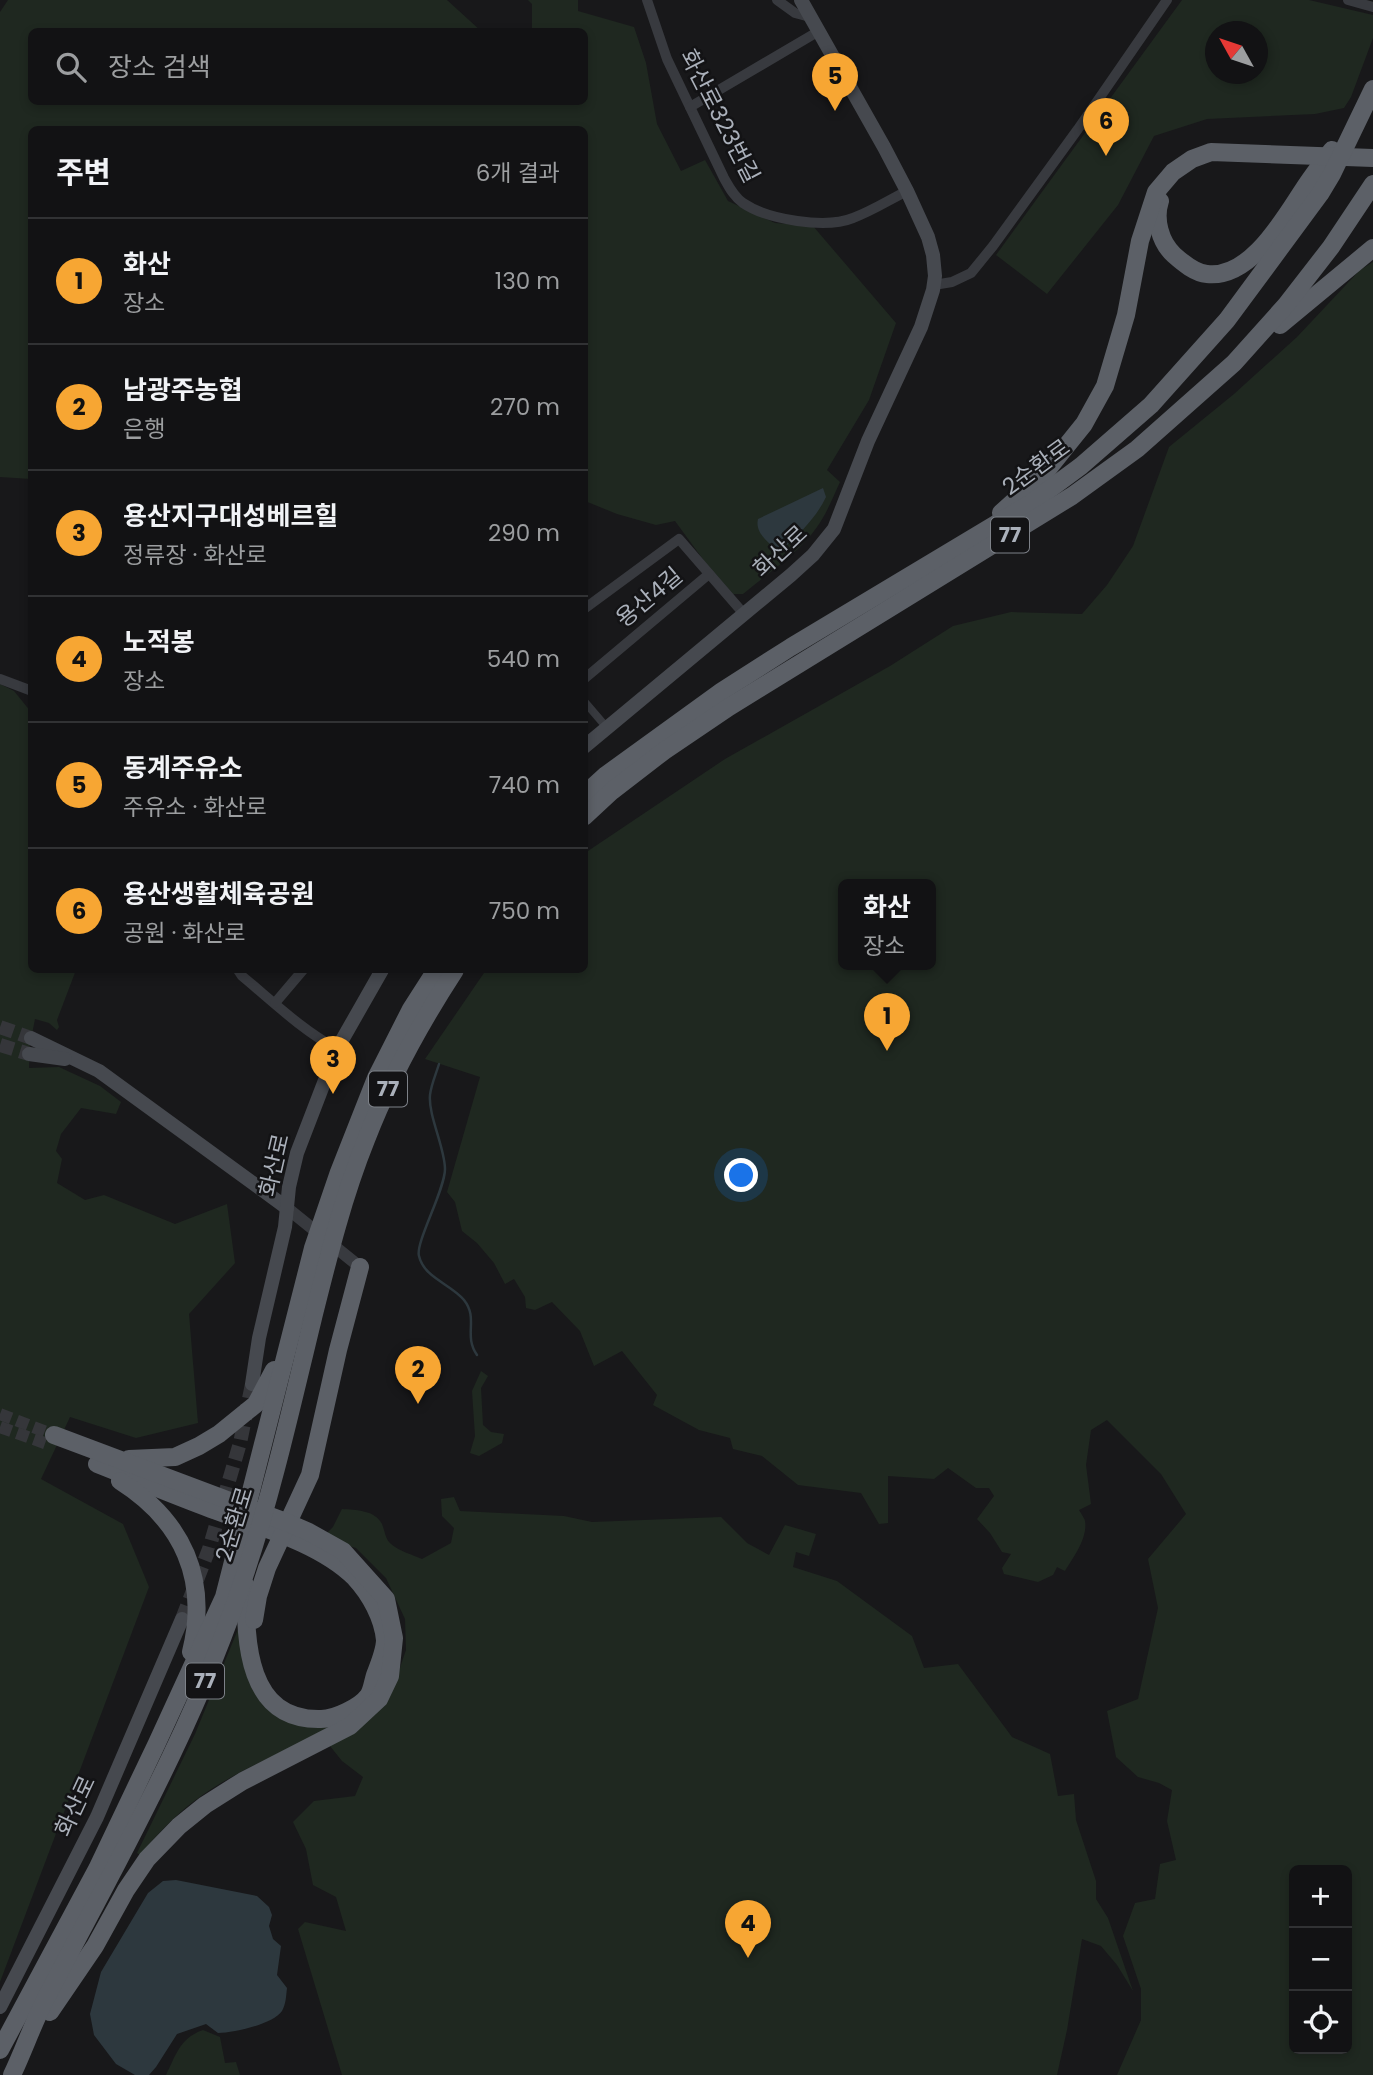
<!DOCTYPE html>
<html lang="ko">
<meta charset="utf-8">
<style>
body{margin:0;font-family:Poppins,"Noto Sans KR",sans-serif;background:#1f2022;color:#f1f3f6}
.controls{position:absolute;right:21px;bottom:21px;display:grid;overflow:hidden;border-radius:10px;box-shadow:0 4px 10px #0003}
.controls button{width:63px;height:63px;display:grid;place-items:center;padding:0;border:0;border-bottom:2px solid #313234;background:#121214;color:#f1f3f6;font:35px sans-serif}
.compass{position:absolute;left:1205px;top:21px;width:63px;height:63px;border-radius:50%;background:#121214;box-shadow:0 4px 10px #0003;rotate:310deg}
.you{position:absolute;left:742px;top:1176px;width:24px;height:24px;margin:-18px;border:5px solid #fff;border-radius:50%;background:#1a73e8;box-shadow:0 0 0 10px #1a73e833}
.badge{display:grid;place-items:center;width:46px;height:46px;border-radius:50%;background:#f7a633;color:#111;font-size:23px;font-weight:700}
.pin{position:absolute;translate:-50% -58px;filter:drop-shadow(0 2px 4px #0008)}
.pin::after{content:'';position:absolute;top:37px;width:24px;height:21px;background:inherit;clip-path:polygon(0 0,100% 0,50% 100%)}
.popup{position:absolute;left:838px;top:879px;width:98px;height:91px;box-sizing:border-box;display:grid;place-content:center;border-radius:10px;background:#121214;filter:drop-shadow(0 2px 5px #0005);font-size:23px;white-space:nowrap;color:#9c9ea0}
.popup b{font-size:26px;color:#f1f3f6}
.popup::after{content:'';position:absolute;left:50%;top:100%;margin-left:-14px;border:14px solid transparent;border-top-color:#121214}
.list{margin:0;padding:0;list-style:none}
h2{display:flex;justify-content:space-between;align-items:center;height:91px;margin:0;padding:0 28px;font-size:30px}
h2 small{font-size:23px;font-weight:400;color:#9c9ea0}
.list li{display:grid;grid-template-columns:46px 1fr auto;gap:21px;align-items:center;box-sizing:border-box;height:126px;padding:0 28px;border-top:2px solid #313234}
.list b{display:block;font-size:26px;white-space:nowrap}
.list p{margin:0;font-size:23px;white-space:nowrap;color:#9c9ea0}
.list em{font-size:23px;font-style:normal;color:#9c9ea0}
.icon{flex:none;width:38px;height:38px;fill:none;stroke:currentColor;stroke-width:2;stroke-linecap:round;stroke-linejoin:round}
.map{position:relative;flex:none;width:1373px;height:2075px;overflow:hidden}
.search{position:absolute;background:#121214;box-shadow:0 4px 10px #0003;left:28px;top:28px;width:560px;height:77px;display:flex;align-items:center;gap:18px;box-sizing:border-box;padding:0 24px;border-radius:10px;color:#9c9ea0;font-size:26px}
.panel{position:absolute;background:#121214;box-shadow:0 4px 10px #0003;left:28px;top:126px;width:560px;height:847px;border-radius:10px}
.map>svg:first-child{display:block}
.green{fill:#1f2820;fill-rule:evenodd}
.water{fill:#2d383e}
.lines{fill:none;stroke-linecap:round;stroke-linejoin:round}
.stream{stroke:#2d383e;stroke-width:2.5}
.tertiary-tunnel{stroke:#35363a;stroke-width:12;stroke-dasharray:12 6;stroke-linecap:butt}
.secondary-tunnel{stroke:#35363a;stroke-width:14;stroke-dasharray:14 7;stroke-linecap:butt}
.pedestrian{stroke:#383a3f;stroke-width:8}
.minor{stroke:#383a3f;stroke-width:10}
.tertiary{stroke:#383a3f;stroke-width:12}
.secondary{stroke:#46494f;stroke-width:14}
.trunk{stroke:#5c6067;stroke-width:18}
.labels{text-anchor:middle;stroke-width:5;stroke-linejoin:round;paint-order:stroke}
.shield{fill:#131315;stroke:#7d8188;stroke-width:2}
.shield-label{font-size:21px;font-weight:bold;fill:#aab0ba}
.street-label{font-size:23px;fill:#aab0ba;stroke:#131315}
</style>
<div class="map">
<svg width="1373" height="2075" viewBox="0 0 1373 2075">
<rect width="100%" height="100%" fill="#18181a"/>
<!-- green -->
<g class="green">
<path d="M8,0H447L481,31L32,32V102H584V32L532,31V4L528,0H578V11L634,27L646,63L657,124L681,171L705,160L728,201L775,223L813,226L896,323L869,400L827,470L840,482C833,497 827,513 817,527C800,552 767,574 743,594H733L705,562L675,521L656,525L617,514L585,501L584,130H32L31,479L0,477V12Z"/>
<path d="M1182,0H1309L1373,15V38L1351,97L1344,108L1315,114L1207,119L1154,136L1118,205L1047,294L996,255ZM1216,32H1258V74H1216Z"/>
<path d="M1373,262V2075H1117L1141,2020V1989L1123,1936L1135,1903L1155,1899L1160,1864L1176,1860L1167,1821L1172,1790L1159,1783L1138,1777L1116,1757L1107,1711L1138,1699L1158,1608L1148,1559L1186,1514L1161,1474L1107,1420L1091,1430L1086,1465L1091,1504L1079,1510C1080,1512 1085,1519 1085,1521C1088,1538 1073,1558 1065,1571L1057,1567L1053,1575L1038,1582L1004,1574L1002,1568L1011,1554L1002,1552L990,1533L977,1519L994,1496L989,1488H976L948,1468L934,1479L888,1476V1523L879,1524L861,1493L798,1485L762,1456L733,1449L730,1438L699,1430L653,1405L657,1395L622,1351L594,1366L580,1331L552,1302L535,1310L526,1308L525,1297L514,1279L505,1284L494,1263L477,1243L462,1231L455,1202L447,1192L480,1077L425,1059L486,970H584L585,853L725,759L890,666L953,626L1011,612L1082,614L1107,585L1133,546L1169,447L1234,394L1297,337L1360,270ZM843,885H931V965H843ZM1294,1870H1347V2049H1294Z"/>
<polygon points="0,684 14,691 31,712 32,970 76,970 57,1020 59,1027 57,1030 49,1023 35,1019 30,1044 29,1068 59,1067 100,1086 121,1102 116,1114 81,1108 61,1134 56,1151 62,1159 57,1183 85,1200 104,1195 175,1224 227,1204 235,1263 189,1314 198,1423 136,1438 70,1417 41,1479 123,1524 149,1587 0,1982"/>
<polygon points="481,1371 488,1376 481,1388 483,1425 491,1432 504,1434 502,1443 479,1456 470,1453 475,1436 472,1391"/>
<path d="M454,1497L460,1511L564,1516L592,1522L721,1517L747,1543L769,1555L785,1525L816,1534L809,1556L796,1552L793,1567L837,1581L912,1636L924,1668L958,1664L1012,1737L1050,1754L1058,1796L1074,1794L1076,1820L1096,1881V1899L1108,1918L1133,1991L1117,1965L1101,1946L1082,1939L1067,2030L1057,2075H342L298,1929L305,1922L346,1931L336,1897L313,1885L306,1849L293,1822L314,1801L355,1796L363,1777L342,1761L330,1746L393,1688L406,1650L405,1619L386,1578L356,1548L322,1538L333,1527L342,1509C356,1510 375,1510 382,1524C385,1531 385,1539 391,1544C399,1551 413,1555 422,1559L451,1543L454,1528L442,1516L441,1499Z"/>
<path d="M241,1622L256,1689L337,1728C289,1750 236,1769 193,1802C173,1817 156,1836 140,1855L137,1853L195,1734Z"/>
<path d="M203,2030L220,2037L225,2063L236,2062L240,2075H166C176,2055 180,2038 203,2030Z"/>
</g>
<!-- water -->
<g class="water">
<path d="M823,488L826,497C816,518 800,533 783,549H775C766,540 755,532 758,519Z"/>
<path d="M176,1880L257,1896L269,1907L272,1915L269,1926L273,1939L281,1946L277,1975L287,1988C286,1996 286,2004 282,2011C273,2024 234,2033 218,2033L206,2024L177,2034L156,2067L149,2075H135L116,2064L94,2035L90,2014L101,1972L148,1893L163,1881Z"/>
</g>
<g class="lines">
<!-- stream -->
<path class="stream" d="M439,1064C436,1074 431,1085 430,1095C428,1115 445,1148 445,1169C445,1190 415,1243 419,1256C424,1278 451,1284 464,1300C479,1319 463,1335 477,1355"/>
<!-- tertiary-tunnel -->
<g class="tertiary-tunnel">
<polyline points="0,1414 54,1435"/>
<polyline points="0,1427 50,1445"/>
</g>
<!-- secondary-tunnel -->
<g class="secondary-tunnel">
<polyline points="0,1027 31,1038"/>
<polyline points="0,1045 29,1054"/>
<polyline points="182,1619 209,1549 240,1443 252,1384"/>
</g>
<!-- pedestrian -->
<polyline class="pedestrian" points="584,701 608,729"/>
<!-- minor -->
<g class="minor">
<path d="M647,0L667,59L724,178C729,187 734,197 743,203C768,220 826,229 853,218C872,211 889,200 907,191"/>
<polyline points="777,0 795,13 810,17"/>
<polyline points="1348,0 1373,7"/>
<polyline points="690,107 819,31"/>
<polyline points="934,285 952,282 971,273 993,246 1078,129 1167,0"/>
<polyline points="584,609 679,539 744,614"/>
<polyline points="0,679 32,691"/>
<polyline points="584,679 709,574"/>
<path d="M238,970L242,976C272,1001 302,1030 337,1049"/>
<polyline points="275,1003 303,970"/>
</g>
<!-- tertiary -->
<polyline class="tertiary" points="287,1208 360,1267"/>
<!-- secondary -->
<g class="secondary">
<polyline points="584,747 791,575 813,555 834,529 868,441 921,327 933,290 935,276 933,255 928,237 907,191 884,147 801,0"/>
<polyline points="31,1038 99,1071 287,1208"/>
<polyline points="29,1054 65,1059"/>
<polyline points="252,1384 259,1338 285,1227 289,1187 297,1153 337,1049 382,970"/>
<polyline points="0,2007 97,1817 182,1619"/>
</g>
<!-- trunk -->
<g class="trunk">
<path d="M1160,201C1154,219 1160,242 1174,255C1183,263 1195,273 1207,274C1250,279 1283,220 1303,190C1312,176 1322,163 1332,150"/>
<polyline points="1280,325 1373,248"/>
<polyline points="1001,513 1043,475 1084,424 1105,386 1126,315 1140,241 1156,192 1173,172 1192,159 1211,152 1373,158"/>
<polyline points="584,795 606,775 722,691 791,647 1031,503 1081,466 1151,405 1227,320 1320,194 1332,174 1373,89"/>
<polyline points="584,817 612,791 664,751 729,707 1072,496 1137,449 1234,363 1286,305 1331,247 1373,184"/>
<polyline points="129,1459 175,1457 199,1446 219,1434 256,1404 274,1370"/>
<path d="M97,1464C135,1479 173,1495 211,1509C257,1526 320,1543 355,1578C370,1594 383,1618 385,1640C385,1650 379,1665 375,1675C373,1681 372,1691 368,1696C360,1707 335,1719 321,1719C247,1721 245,1642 246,1586"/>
<path d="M120,1481C183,1521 209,1579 191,1652"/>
<polyline points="254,1620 258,1596 267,1568 310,1475 338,1350 360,1267"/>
<polyline points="50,2012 95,1946 126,1890 147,1859 179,1826 205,1805 243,1781 350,1726 379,1699 390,1676 394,1638 386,1599 343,1551 309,1532 286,1522 54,1435"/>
<polyline points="0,2050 97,1869 157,1743 224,1597 313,1248 339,1172 376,1078 411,1009 436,970"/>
<path d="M12,2075C24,2050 33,2023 46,1998C118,1860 197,1723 245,1574C273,1490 292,1404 313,1318C328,1258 343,1197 366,1140C389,1080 420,1024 455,970"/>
</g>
</g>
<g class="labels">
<!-- shield labels -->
<g class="shield">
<rect x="991" y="517.5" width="38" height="35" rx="5"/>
<rect x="369" y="1071.5" width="38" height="35" rx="5"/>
<rect x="186" y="1663.5" width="38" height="35" rx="5"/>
</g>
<g class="shield-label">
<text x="1010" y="542">77</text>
<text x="388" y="1096">77</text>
<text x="205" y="1688">77</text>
</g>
<!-- street labels -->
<g class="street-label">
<text transform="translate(720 116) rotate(63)" y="8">화산로323번길</text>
<text transform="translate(1036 467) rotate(-36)" y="8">2순환로</text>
<text transform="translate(780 551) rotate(-43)" y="8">화산로</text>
<text transform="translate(649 597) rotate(-40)" y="8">용산4길</text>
<text transform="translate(274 1165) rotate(-77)" y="8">화산로</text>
<text transform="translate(234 1524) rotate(-73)" y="8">2순환로</text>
<text transform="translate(75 1806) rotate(-65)" y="8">화산로</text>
</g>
</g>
</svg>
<div class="controls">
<button>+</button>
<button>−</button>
<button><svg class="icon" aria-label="locate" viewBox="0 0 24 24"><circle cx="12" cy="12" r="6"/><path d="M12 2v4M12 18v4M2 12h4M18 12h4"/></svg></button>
</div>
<svg class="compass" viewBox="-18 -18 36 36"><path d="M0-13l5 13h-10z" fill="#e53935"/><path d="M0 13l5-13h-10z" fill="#9c9ea0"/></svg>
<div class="you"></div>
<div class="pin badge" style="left:887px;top:1051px">1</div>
<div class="popup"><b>화산</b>장소</div>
<div class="pin badge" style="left:418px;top:1404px">2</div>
<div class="pin badge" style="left:333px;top:1094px">3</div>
<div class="pin badge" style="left:748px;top:1958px">4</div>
<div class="pin badge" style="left:835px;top:111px">5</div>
<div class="pin badge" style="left:1106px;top:156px">6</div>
<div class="search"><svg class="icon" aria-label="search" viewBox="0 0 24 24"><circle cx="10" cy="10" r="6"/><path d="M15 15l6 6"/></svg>장소 검색</div>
<section class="panel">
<h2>주변<small>6개 결과</small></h2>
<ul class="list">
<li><span class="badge">1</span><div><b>화산</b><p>장소</p></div><em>130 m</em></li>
<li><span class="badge">2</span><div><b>남광주농협</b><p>은행</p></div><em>270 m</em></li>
<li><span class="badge">3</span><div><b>용산지구대성베르힐</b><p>정류장 · 화산로</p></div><em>290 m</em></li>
<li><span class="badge">4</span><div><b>노적봉</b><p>장소</p></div><em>540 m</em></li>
<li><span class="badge">5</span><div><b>동계주유소</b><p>주유소 · 화산로</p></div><em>740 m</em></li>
<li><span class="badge">6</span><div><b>용산생활체육공원</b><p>공원 · 화산로</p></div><em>750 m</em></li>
</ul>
</section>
</div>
